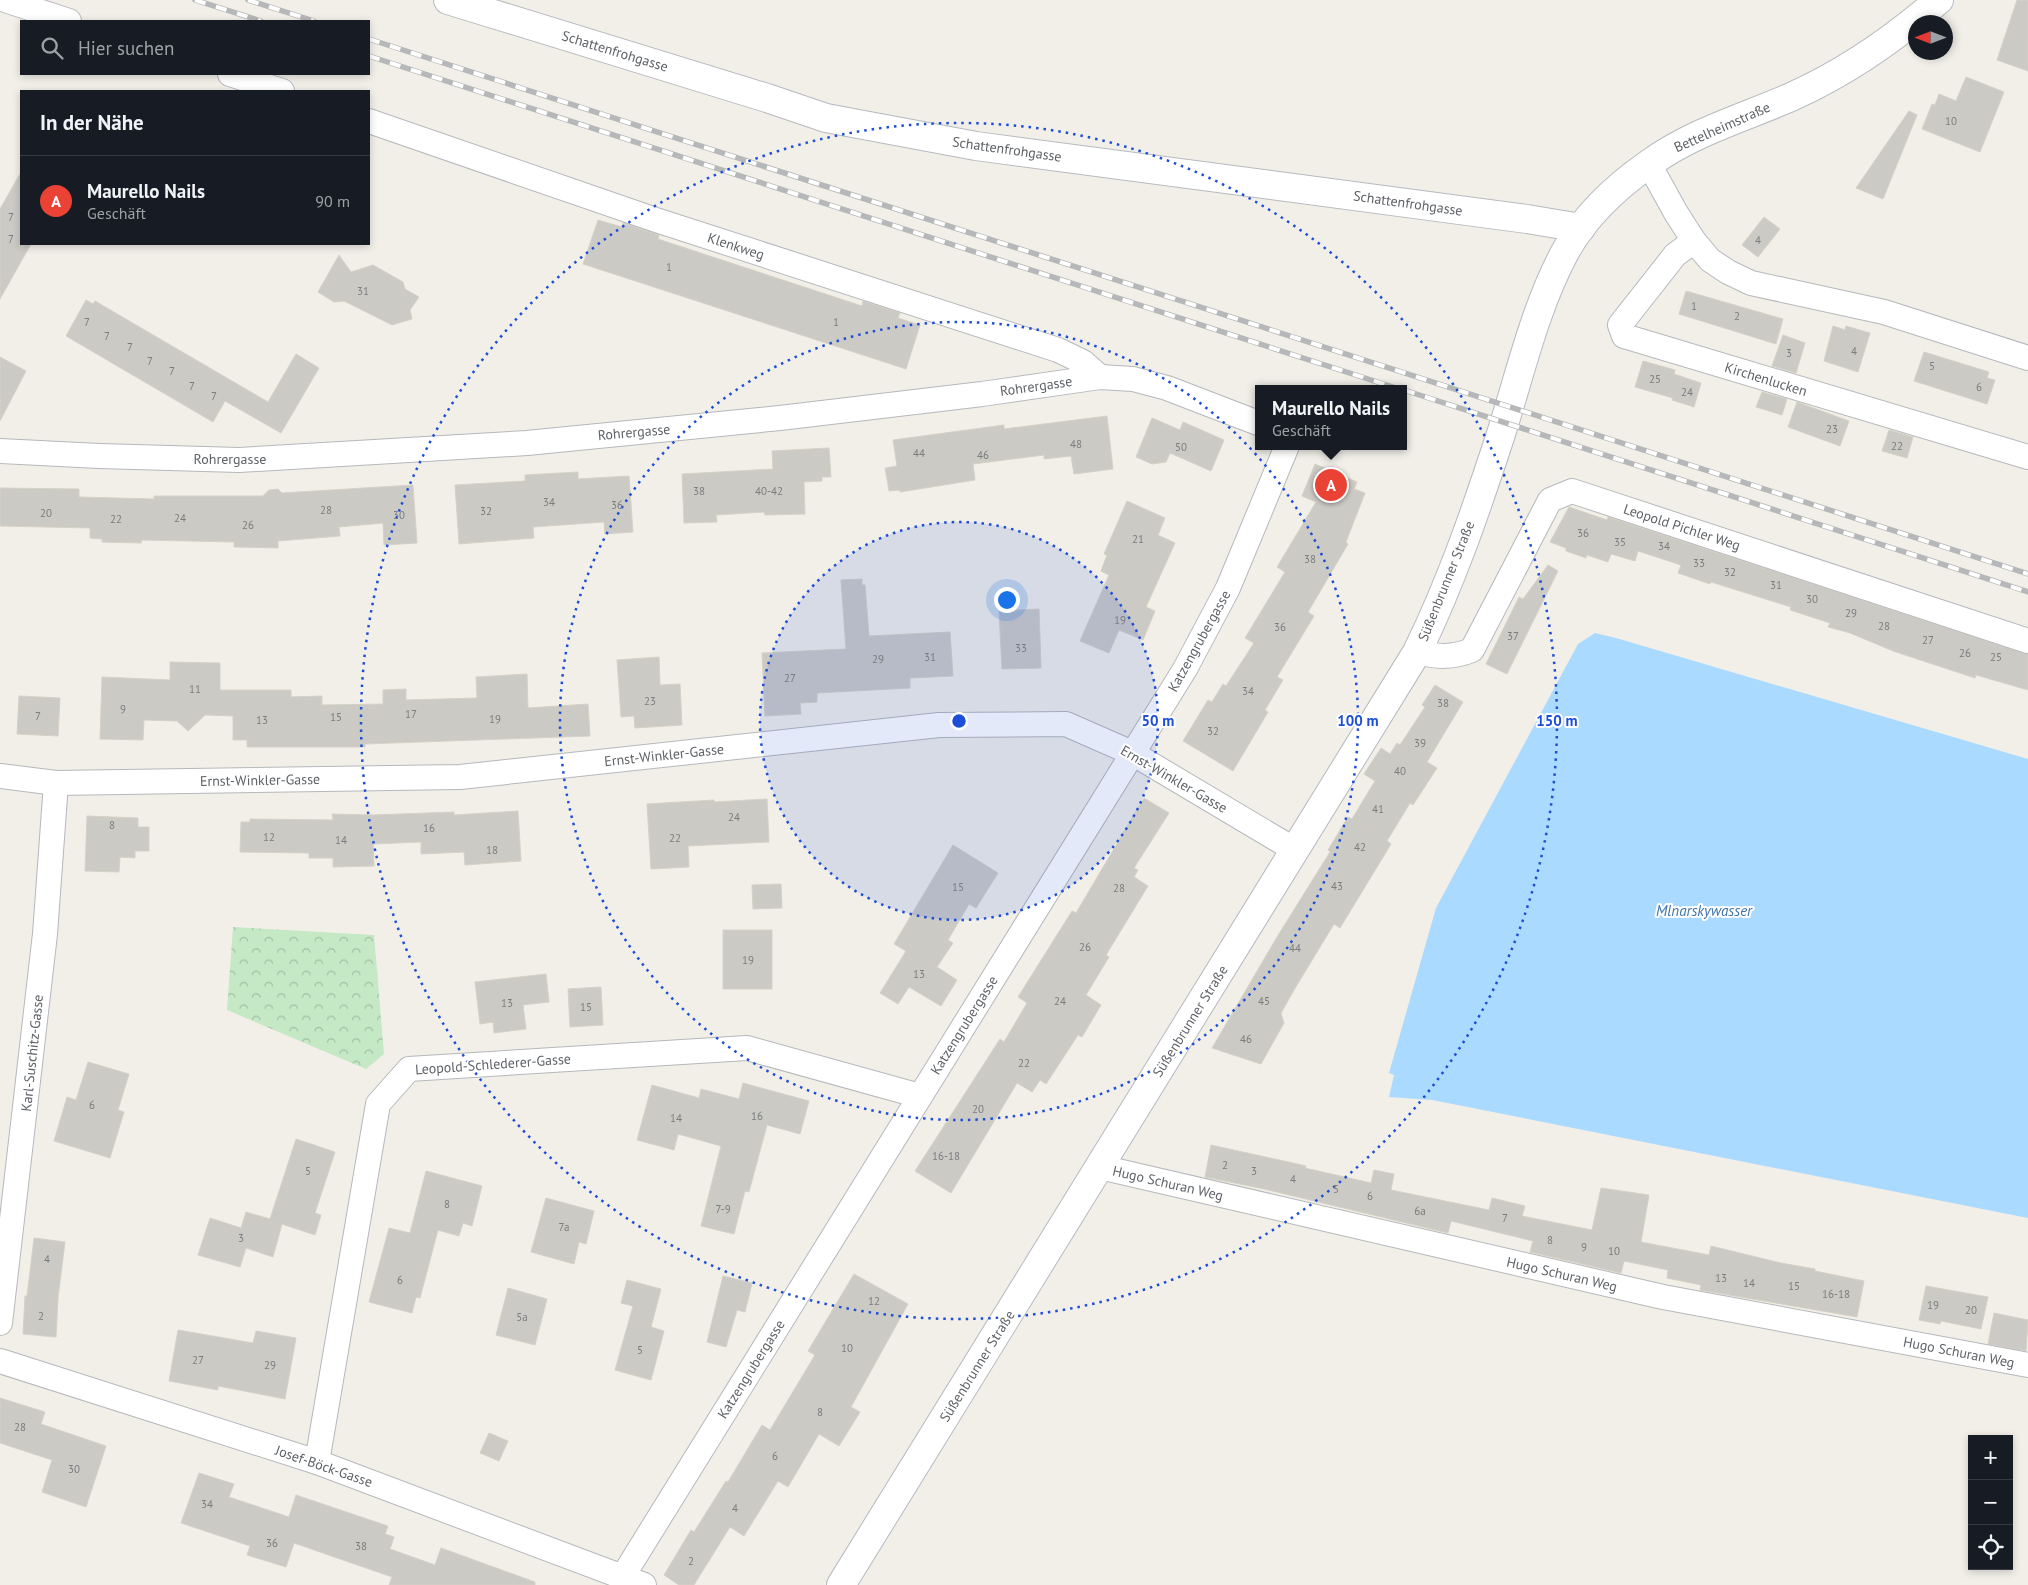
<!DOCTYPE html>
<html lang="de">
<meta charset="utf-8">
<style>
body{margin:0;font-family:"PT Sans",sans-serif;background:#20242c;color:#f1f3f6}
.controls{position:absolute;right:15px;bottom:15px;display:grid;overflow:hidden;border-radius:0px;box-shadow:0 2px 8px #0003}
.controls button{width:45px;height:45px;display:grid;place-items:center;padding:0;border:0;border-bottom:1px solid #363941;background:#171b24;color:#f1f3f6;font:25px sans-serif}
.compass{position:absolute;left:1908px;top:15px;width:45px;height:45px;border-radius:50%;background:#171b24;box-shadow:0 2px 8px #0003;rotate:270deg}
.you{position:absolute;left:1006px;top:599px;width:18px;height:18px;margin:-12px;border:4px solid #fff;border-radius:50%;background:#1a73e8;box-shadow:0 0 0 8px #1a73e833}
.badge{display:grid;place-items:center;width:32px;height:32px;border-radius:50%;background:#ea4335;color:#fff;font-size:16px;font-weight:700}
.pin{position:absolute;translate:-50% -50%;border:2px solid #fff;box-shadow:0 1px 5px #0006}
.popup{position:absolute;left:1255px;top:385px;width:152px;height:65px;box-sizing:border-box;display:grid;place-content:center;border-radius:0px;background:#171b24;filter:drop-shadow(0 1px 4px #0005);font-size:16px;white-space:nowrap;color:#9ea1a6}
.popup b{font-size:19px;color:#f1f3f6}
.popup::after{content:'';position:absolute;left:50%;top:100%;margin-left:-10px;border:10px solid transparent;border-top-color:#171b24}
.list{margin:0;padding:0;list-style:none}
h2{display:flex;justify-content:space-between;align-items:center;height:65px;margin:0;padding:0 20px;font-size:21px}
h2 small{font-size:16px;font-weight:400;color:#9ea1a6}
.list li{display:grid;grid-template-columns:32px 1fr auto;gap:15px;align-items:center;box-sizing:border-box;height:90px;padding:0 20px;border-top:1px solid #363941}
.list b{display:block;font-size:19px;white-space:nowrap}
.list p{margin:0;font-size:16px;white-space:nowrap;color:#9ea1a6}
.list em{font-size:16px;font-style:normal;color:#9ea1a6}
.icon{flex:none;width:28px;height:28px;fill:none;stroke:currentColor;stroke-width:2;stroke-linecap:round;stroke-linejoin:round}
.map{position:relative;flex:none;width:2028px;height:1585px;overflow:hidden}
.search{position:absolute;background:#171b24;box-shadow:0 2px 8px #0003;left:20px;top:20px;width:350px;height:55px;display:flex;align-items:center;gap:12px;box-sizing:border-box;padding:0 18px;border-radius:0px;color:#9ea1a6;font-size:19px}
.panel{position:absolute;background:#171b24;box-shadow:0 2px 8px #0003;left:20px;top:90px;width:350px;height:155px;border-radius:0px}
.map>svg:first-child{display:block}
.forest{fill:url(#forest-crowns)}
.water{fill:#aadaff}
.building{fill:#cccac5;stroke:#d6d1c6}
.lines{fill:none;stroke-linecap:round;stroke-linejoin:round}
.street-casing{stroke:#b5b8bc;stroke-width:26}
.secondary-casing{stroke:#b6babf;stroke-width:30}
.street{stroke:#fff;stroke-width:24}
.secondary{stroke:#fff;stroke-width:28}
.rail-casing{stroke:#b6b7b8;stroke-width:5.5}
.rail{stroke:#fff;stroke-width:4;stroke-dasharray:11;stroke-linecap:butt}
.ring{fill:none;stroke:#1d4ed8;stroke-width:2.5;stroke-dasharray:2.5 5}
.labels{text-anchor:middle;stroke-width:4;stroke-linejoin:round;paint-order:stroke}
.number-label{font-size:11px;fill:#7a7d7f}
.street-label{font-size:14px;fill:#5f6368;stroke:#fff}
.water-label{font-size:15px;font-style:italic;fill:#4174aa;stroke:#fff}
.centre{fill:#1d4ed8;stroke:#fff;stroke-width:2.5}
.ring-label{font-size:15px;text-anchor:middle;font-weight:bold;fill:#1d4ed8;stroke:#fff;stroke-width:4;stroke-linejoin:round;paint-order:stroke}
</style>
<div class="map">
<svg width="2028" height="1585" viewBox="0 0 2028 1585">
<defs>
<pattern id="forest-crowns" width="20" height="18" patternUnits="userSpaceOnUse" patternTransform="scale(1.25)"><rect width="20" height="18" fill="#c5e8c5"/><path d="M2 6a3 3 0 1 1 6 0M12 15a3 3 0 1 1 6 0" fill="none" stroke="#a3c0a4"/></pattern>
</defs>
<rect width="100%" height="100%" fill="#f1efe8"/>
<!-- forest -->
<polygon class="forest" points="233,927 374,935 384,1054 366,1069 227,1010"/>
<!-- water -->
<polygon class="water" points="1595,633 1616,638 2028,759 2028,1218 1432,1100 1389,1097 1394,1075 1389,1073 1436,908 1578,644"/>
<!-- building -->
<g class="building">
<polygon points="2017,0 2028,0 2028,71 1997,60"/>
<polygon points="1966,77 2004,92 1980,152 1922,129 1932,104 1935,105 1939,94 1956,101"/>
<polygon points="1909,111 1917,115 1883,199 1856,188"/>
<polygon points="21,172 21,244 31,244 0,299 0,209"/>
<polygon points="1764,217 1780,229 1758,257 1742,245"/>
<polygon points="598,220 622,227 623,223 659,235 658,239 862,306 863,301 900,313 898,318 920,325 906,369 583,264"/>
<polygon points="339,255 351,272 373,265 403,282 405,289 419,297 410,310 412,319 392,325 344,301 334,302 318,292"/>
<polygon points="1686,291 1783,319 1776,344 1679,314"/>
<polygon points="86,300 93,304 95,301 268,402 296,354 319,368 281,433 225,401 213,422 66,336"/>
<polygon points="1833,326 1845,330 1846,326 1870,333 1858,372 1824,361"/>
<polygon points="1783,335 1805,343 1796,373 1772,366"/>
<polygon points="1924,352 1989,372 1987,378 1995,380 1987,404 1914,381"/>
<polygon points="0,357 26,371 0,421"/>
<polygon points="1643,361 1675,370 1674,374 1701,383 1694,407 1672,400 1673,398 1635,387"/>
<polygon points="1762,392 1787,399 1782,415 1756,407"/>
<polygon points="1797,402 1849,421 1840,446 1788,427"/>
<polygon points="1107,416 1113,469 1074,474 1071,456 1044,459 1044,455 973,464 975,480 900,492 900,490 889,491 885,468 897,466 893,440 1004,425 1004,429"/>
<polygon points="1152,418 1180,430 1183,422 1224,440 1211,471 1170,453 1166,462 1152,464 1136,457"/>
<polygon points="1889,430 1913,437 1907,458 1882,451"/>
<polygon points="829,448 831,477 822,477 822,481 804,482 805,514 765,515 764,512 716,515 717,522 684,523 682,474 773,469 772,451"/>
<polygon points="1315,464 1357,482 1354,489 1365,493 1346,542 1348,544 1308,612 1314,616 1277,677 1283,680 1265,710 1268,712 1233,771 1183,741 1208,700 1212,702 1223,684 1226,686 1254,643 1245,638 1285,572 1277,567 1316,502 1302,496"/>
<polygon points="578,472 578,479 629,476 633,532 605,534 604,522 533,527 534,538 459,544 455,485 525,481 525,475"/>
<polygon points="413,485 417,543 384,545 383,523 339,527 340,536 278,541 278,548 234,547 234,542 142,540 141,543 102,542 102,539 90,538 90,528 0,526 0,488 79,489 79,497 154,499 154,496 263,496 269,490 278,489 282,493"/>
<polygon points="1127,501 1165,518 1158,535 1175,543 1146,607 1155,611 1143,640 1119,630 1109,653 1080,641 1109,575 1101,571 1107,555 1104,554"/>
<polygon points="1569,507 1607,520 1608,517 2028,654 2028,690 1976,675 1975,678 1893,651 1850,633 1828,627 1830,623 1790,610 1791,607 1711,582 1710,584 1678,573 1681,565 1638,551 1635,561 1611,554 1608,562 1587,555 1586,558 1566,551 1566,548 1550,542"/>
<polygon points="1548,565 1558,571 1507,674 1486,664 1519,597 1523,599"/>
<polygon points="862,579 862,585 865,585 869,636 950,632 953,676 910,678 910,688 817,693 817,702 800,703 801,714 765,716 762,653 846,649 841,580"/>
<polygon points="1039,609 1041,668 1002,669 999,611"/>
<polygon points="659,657 660,685 680,684 682,725 635,728 634,716 621,717 617,660"/>
<polygon points="170,662 220,663 220,690 291,690 291,697 322,696 322,705 383,704 383,690 406,689 406,700 477,698 476,677 527,674 528,708 588,704 590,736 365,744 365,747 247,747 247,740 233,740 233,716 205,715 188,731 177,721 144,720 143,740 100,739 102,677 170,680"/>
<polygon points="1435,685 1463,702 1427,762 1437,768 1413,805 1410,803 1387,841 1391,844 1340,928 1334,924 1294,990 1281,1013 1284,1023 1261,1064 1212,1048 1277,937 1330,852 1328,850 1348,817 1352,819 1375,781 1364,774 1381,748 1390,754 1397,743 1400,745 1425,707 1422,705"/>
<polygon points="19,696 60,698 58,736 17,734"/>
<polygon points="1144,798 1169,813 1134,868 1138,870 1134,877 1148,886 1106,955 1109,957 1086,995 1101,1005 1082,1037 1078,1035 1046,1084 1040,1080 1032,1092 1017,1083 951,1193 915,1171 1000,1039 1004,1042 1027,1003 1018,997 1072,911 1076,913"/>
<polygon points="767,799 769,842 688,846 689,867 651,869 647,804 714,800 714,802"/>
<polygon points="518,811 521,861 465,865 464,852 421,854 421,842 373,844 374,866 333,867 333,858 309,858 309,853 240,852 241,822 250,822 250,819 333,820 332,814 373,815 454,812 454,815"/>
<polygon points="87,816 138,818 138,827 149,827 149,851 135,851 135,858 120,857 119,872 85,871"/>
<polygon points="953,845 998,873 976,908 969,904 948,940 953,943 937,967 957,980 941,1006 909,987 898,1004 880,993 906,951 894,944"/>
<polygon points="781,884 782,908 753,909 752,885"/>
<rect x="723" y="930" width="49" height="59"/>
<polygon points="546,974 549,1002 523,1005 526,1029 494,1033 493,1022 480,1024 475,982"/>
<polygon points="601,987 603,1025 570,1027 568,989"/>
<polygon points="88,1062 129,1074 118,1110 124,1112 110,1158 54,1141 67,1097 76,1100"/>
<polygon points="743,1083 809,1101 800,1134 767,1125 749,1192 745,1191 734,1234 701,1226 721,1146 678,1134 674,1150 637,1140 652,1085 699,1098 701,1089 739,1099"/>
<polygon points="296,1139 335,1152 315,1213 321,1215 315,1235 282,1224 273,1257 246,1248 240,1267 198,1255 210,1218 241,1228 246,1212 270,1219"/>
<polygon points="1211,1145 1293,1163 1306,1166 1305,1168 1371,1183 1374,1170 1394,1174 1391,1190 1489,1210 1492,1198 1525,1206 1522,1216 1592,1230 1601,1188 1649,1195 1641,1242 1709,1255 1711,1246 1781,1263 1815,1269 1815,1271 1864,1281 1857,1317 1700,1290 1701,1285 1667,1278 1668,1270 1624,1261 1621,1273 1530,1252 1533,1241 1451,1221 1448,1233 1264,1189 1205,1177"/>
<polygon points="426,1171 482,1186 472,1226 463,1223 459,1236 438,1230 420,1298 416,1297 412,1313 369,1302 389,1228 410,1233"/>
<polygon points="546,1198 594,1211 586,1244 579,1242 574,1264 531,1252"/>
<polygon points="34,1238 65,1242 58,1298 56,1337 23,1334 25,1296 27,1296"/>
<polygon points="854,1274 908,1304 851,1407 860,1412 839,1446 819,1434 788,1487 778,1481 744,1536 730,1527 694,1585 679,1585 664,1575 691,1530 694,1532 726,1481 728,1482 762,1425 770,1430 815,1355 808,1351"/>
<polygon points="723,1276 752,1283 745,1312 737,1310 726,1347 707,1342"/>
<polygon points="627,1280 661,1289 651,1327 664,1331 651,1380 615,1370 633,1306 621,1303"/>
<polygon points="1926,1286 1988,1297 1981,1329 1941,1321 1940,1324 1919,1320"/>
<polygon points="508,1288 547,1299 535,1345 496,1335"/>
<polygon points="1994,1313 2028,1320 2026,1351 1988,1344"/>
<polygon points="178,1330 253,1343 256,1331 296,1338 285,1399 218,1386 218,1390 169,1381"/>
<polygon points="0,1398 45,1412 41,1424 106,1446 86,1507 42,1492 52,1460 0,1443"/>
<polygon points="489,1433 508,1441 499,1461 480,1453"/>
<polygon points="199,1473 234,1484 229,1497 289,1517 296,1495 388,1526 385,1534 394,1537 390,1549 435,1565 441,1548 535,1582 535,1585 389,1585 392,1577 294,1543 286,1567 247,1555 250,1546 181,1523"/>
</g>
<g class="lines">
<!-- street casing -->
<g class="street-casing">
<g id="street">
<polyline points="5,0 69,21"/>
<polyline points="230,74 282,91"/>
<polyline points="369,121 656,220 1058,350 1083,362 1100,377"/>
<polyline points="1649,164 1676,213 1694,241 1710,260 1728,272 1751,283 1884,312 2028,358"/>
<polyline points="1694,241 1675,255 1620,325 1624,336 2028,457"/>
<polyline points="0,451 99,456 239,460 527,443 780,418 982,394 1100,377 1133,379 1167,388 1258,423"/>
<path d="M1417,652C1437,657 1452,658 1472,650L1550,500L1572,491L2028,641"/>
<polyline points="0,776 56,783 460,777 939,725 1066,724 1132,753 1295,850"/>
<polyline points="1100,1167 1663,1297 2028,1365"/>
<polyline points="0,1323 45,934 56,783"/>
<polyline points="0,1361 317,1462 644,1585"/>
<polyline points="317,1462 378,1104 409,1069 747,1048 920,1096"/>
<polyline points="623,1576 1185,669 1228,588 1287,446"/>
</g>
</g>
<!-- secondary casing -->
<g class="secondary-casing">
<g id="secondary">
<polyline points="448,0 767,98 826,118 976,146 1527,219 1581,228"/>
<path d="M841,1585L1417,652C1451,583 1476,510 1500,437C1520,375 1534,310 1565,252C1584,217 1617,186 1650,163C1693,132 1743,118 1791,97C1845,73 1894,39 1939,0"/>
</g>
</g>
<!-- street -->
<use href="#street" class="street"/>
<!-- secondary -->
<use href="#secondary" class="secondary"/>
<!-- rail casing -->
<g class="rail-casing">
<g id="rail">
<polyline points="195,0 261,21"/>
<polyline points="248,0 314,21"/>
<polyline points="369,39 2028,574"/>
<polyline points="369,56 1399,389"/>
<polyline points="1404,390 2028,592"/>
</g>
</g>
<!-- rail -->
<use href="#rail" class="rail"/>
</g>
<!-- distance rings -->
<circle cx="959" cy="721" r="199" fill="#1d4ed8" fill-opacity=".12"/>
<g class="ring">
<circle cx="959" cy="721" r="199"/>
<circle cx="959" cy="721" r="399"/>
<circle cx="959" cy="721" r="598"/>
</g>
<g class="labels">
<!-- number labels -->
<g class="number-label">
<text x="1951" y="125">10</text>
<text x="11" y="221">7</text>
<text x="11" y="243">7</text>
<text x="1758" y="244">4</text>
<text x="669" y="271">1</text>
<text x="363" y="295">31</text>
<text x="1694" y="310">1</text>
<text x="1737" y="320">2</text>
<text x="87" y="326">7</text>
<text x="836" y="326">1</text>
<text x="107" y="340">7</text>
<text x="130" y="351">7</text>
<text x="1854" y="355">4</text>
<text x="1789" y="357">3</text>
<text x="150" y="365">7</text>
<text x="1932" y="370">5</text>
<text x="172" y="375">7</text>
<text x="1655" y="383">25</text>
<text x="192" y="390">7</text>
<text x="1979" y="391">6</text>
<text x="1687" y="396">24</text>
<text x="214" y="400">7</text>
<text x="1832" y="433">23</text>
<text x="1076" y="448">48</text>
<text x="1897" y="450">22</text>
<text x="1181" y="451">50</text>
<text x="919" y="457">44</text>
<text x="983" y="459">46</text>
<text x="699" y="495">38</text>
<text x="769" y="495">40-42</text>
<text x="549" y="506">34</text>
<text x="617" y="509">36</text>
<text x="326" y="514">28</text>
<text x="486" y="515">32</text>
<text x="46" y="517">20</text>
<text x="399" y="519">30</text>
<text x="180" y="522">24</text>
<text x="116" y="523">22</text>
<text x="248" y="529">26</text>
<text x="1583" y="537">36</text>
<text x="1138" y="543">21</text>
<text x="1620" y="546">35</text>
<text x="1664" y="550">34</text>
<text x="1310" y="563">38</text>
<text x="1699" y="567">33</text>
<text x="1730" y="576">32</text>
<text x="1776" y="589">31</text>
<text x="1812" y="603">30</text>
<text x="1851" y="617">29</text>
<text x="1120" y="624">19</text>
<text x="1884" y="630">28</text>
<text x="1280" y="631">36</text>
<text x="1513" y="640">37</text>
<text x="1928" y="644">27</text>
<text x="1021" y="652">33</text>
<text x="1965" y="657">26</text>
<text x="930" y="661">31</text>
<text x="1996" y="661">25</text>
<text x="878" y="663">29</text>
<text x="790" y="682">27</text>
<text x="195" y="693">11</text>
<text x="1248" y="695">34</text>
<text x="650" y="705">23</text>
<text x="1443" y="707">38</text>
<text x="123" y="713">9</text>
<text x="411" y="718">17</text>
<text x="38" y="720">7</text>
<text x="336" y="721">15</text>
<text x="495" y="723">19</text>
<text x="262" y="724">13</text>
<text x="1213" y="735">32</text>
<text x="1420" y="747">39</text>
<text x="1400" y="775">40</text>
<text x="1378" y="813">41</text>
<text x="734" y="821">24</text>
<text x="112" y="829">8</text>
<text x="429" y="832">16</text>
<text x="269" y="841">12</text>
<text x="675" y="842">22</text>
<text x="341" y="844">14</text>
<text x="1360" y="851">42</text>
<text x="492" y="854">18</text>
<text x="1337" y="890">43</text>
<text x="958" y="891">15</text>
<text x="1119" y="892">28</text>
<text x="1085" y="951">26</text>
<text x="1295" y="952">44</text>
<text x="748" y="964">19</text>
<text x="919" y="978">13</text>
<text x="1060" y="1005">24</text>
<text x="1264" y="1005">45</text>
<text x="507" y="1007">13</text>
<text x="586" y="1011">15</text>
<text x="1246" y="1043">46</text>
<text x="1024" y="1067">22</text>
<text x="92" y="1109">6</text>
<text x="978" y="1113">20</text>
<text x="757" y="1120">16</text>
<text x="676" y="1122">14</text>
<text x="946" y="1160">16-18</text>
<text x="1225" y="1169">2</text>
<text x="308" y="1175">5</text>
<text x="1254" y="1175">3</text>
<text x="1293" y="1183">4</text>
<text x="1336" y="1193">5</text>
<text x="1370" y="1200">6</text>
<text x="447" y="1208">8</text>
<text x="723" y="1213">7-9</text>
<text x="1420" y="1215">6a</text>
<text x="1505" y="1222">7</text>
<text x="564" y="1231">7a</text>
<text x="241" y="1242">3</text>
<text x="1550" y="1244">8</text>
<text x="1584" y="1251">9</text>
<text x="1614" y="1255">10</text>
<text x="47" y="1263">4</text>
<text x="1721" y="1282">13</text>
<text x="400" y="1284">6</text>
<text x="1749" y="1287">14</text>
<text x="1794" y="1290">15</text>
<text x="1836" y="1298">16-18</text>
<text x="874" y="1305">12</text>
<text x="1933" y="1309">19</text>
<text x="1971" y="1314">20</text>
<text x="41" y="1320">2</text>
<text x="522" y="1321">5a</text>
<text x="847" y="1352">10</text>
<text x="640" y="1354">5</text>
<text x="198" y="1364">27</text>
<text x="270" y="1369">29</text>
<text x="820" y="1416">8</text>
<text x="20" y="1431">28</text>
<text x="775" y="1460">6</text>
<text x="74" y="1473">30</text>
<text x="207" y="1508">34</text>
<text x="735" y="1512">4</text>
<text x="272" y="1547">36</text>
<text x="361" y="1550">38</text>
<text x="691" y="1565">2</text>
</g>
<!-- street labels -->
<g class="street-label">
<text transform="translate(615 51) rotate(17)" y="5">Schattenfrohgasse</text>
<text transform="translate(1722 127) rotate(-24)" y="5">Bettelheimstraße</text>
<text transform="translate(1007 149) rotate(8)" y="5">Schattenfrohgasse</text>
<text transform="translate(1408 203) rotate(8)" y="5">Schattenfrohgasse</text>
<text transform="translate(736 246) rotate(18)" y="5">Klenkweg</text>
<text transform="translate(1766 379) rotate(17)" y="5">Kirchenlucken</text>
<text transform="translate(1036 386) rotate(-8)" y="5">Rohrergasse</text>
<text transform="translate(634 432) rotate(-5)" y="5">Rohrergasse</text>
<text x="230" y="464">Rohrergasse</text>
<text transform="translate(1682 527) rotate(18)" y="5">Leopold Pichler Weg</text>
<text transform="translate(1446 581) rotate(-68)" y="5">Süßenbrunner Straße</text>
<text transform="translate(1199 641) rotate(-61)" y="5">Katzengrubergasse</text>
<text transform="translate(664 755) rotate(-6)" y="5">Ernst-Winkler-Gasse</text>
<text transform="translate(1174 779) rotate(30)" y="5">Ernst-Winkler-Gasse</text>
<text transform="translate(260 780) rotate(-1)" y="5">Ernst-Winkler-Gasse</text>
<text transform="translate(1190 1021) rotate(-58)" y="5">Süßenbrunner Straße</text>
<text transform="translate(964 1025) rotate(-58)" y="5">Katzengrubergasse</text>
<text transform="translate(32 1053) rotate(-84)" y="5">Karl-Suschitz-Gasse</text>
<text transform="translate(493 1064) rotate(-4)" y="5">Leopold-Schlederer-Gasse</text>
<text transform="translate(1168 1183) rotate(13)" y="5">Hugo Schuran Weg</text>
<text transform="translate(1562 1274) rotate(13)" y="5">Hugo Schuran Weg</text>
<text transform="translate(1959 1352) rotate(11)" y="5">Hugo Schuran Weg</text>
<text transform="translate(977 1366) rotate(-58)" y="5">Süßenbrunner Straße</text>
<text transform="translate(751 1369) rotate(-58)" y="5">Katzengrubergasse</text>
<text transform="translate(324 1466) rotate(19)" y="5">Josef-Böck-Gasse</text>
</g>
<!-- water labels -->
<g class="water-label">
<text x="1704" y="916">Mlnarskywasser</text>
</g>
</g>
<circle cx="959" cy="721" r="8" class="centre"/>
<g class="ring-label">
<text x="1158" y="726">50 m</text>
<text x="1358" y="726">100 m</text>
<text x="1557" y="726">150 m</text>
</g>
</svg>
<div class="controls">
<button>+</button>
<button>−</button>
<button><svg class="icon" aria-label="locate" viewBox="0 0 24 24"><circle cx="12" cy="12" r="6"/><path d="M12 2v4M12 18v4M2 12h4M18 12h4"/></svg></button>
</div>
<svg class="compass" viewBox="-18 -18 36 36"><path d="M0-13l5 13h-10z" fill="#e53935"/><path d="M0 13l5-13h-10z" fill="#9ea1a6"/></svg>
<div class="you"></div>
<div class="pin badge" style="left:1331px;top:485px">A</div>
<div class="popup"><b>Maurello Nails</b>Geschäft</div>
<div class="search"><svg class="icon" aria-label="search" viewBox="0 0 24 24"><circle cx="10" cy="10" r="6"/><path d="M15 15l6 6"/></svg>Hier suchen</div>
<section class="panel">
<h2>In der Nähe<small></small></h2>
<ul class="list">
<li><span class="badge">A</span><div><b>Maurello Nails</b><p>Geschäft</p></div><em>90 m</em></li>
</ul>
</section>
</div>
